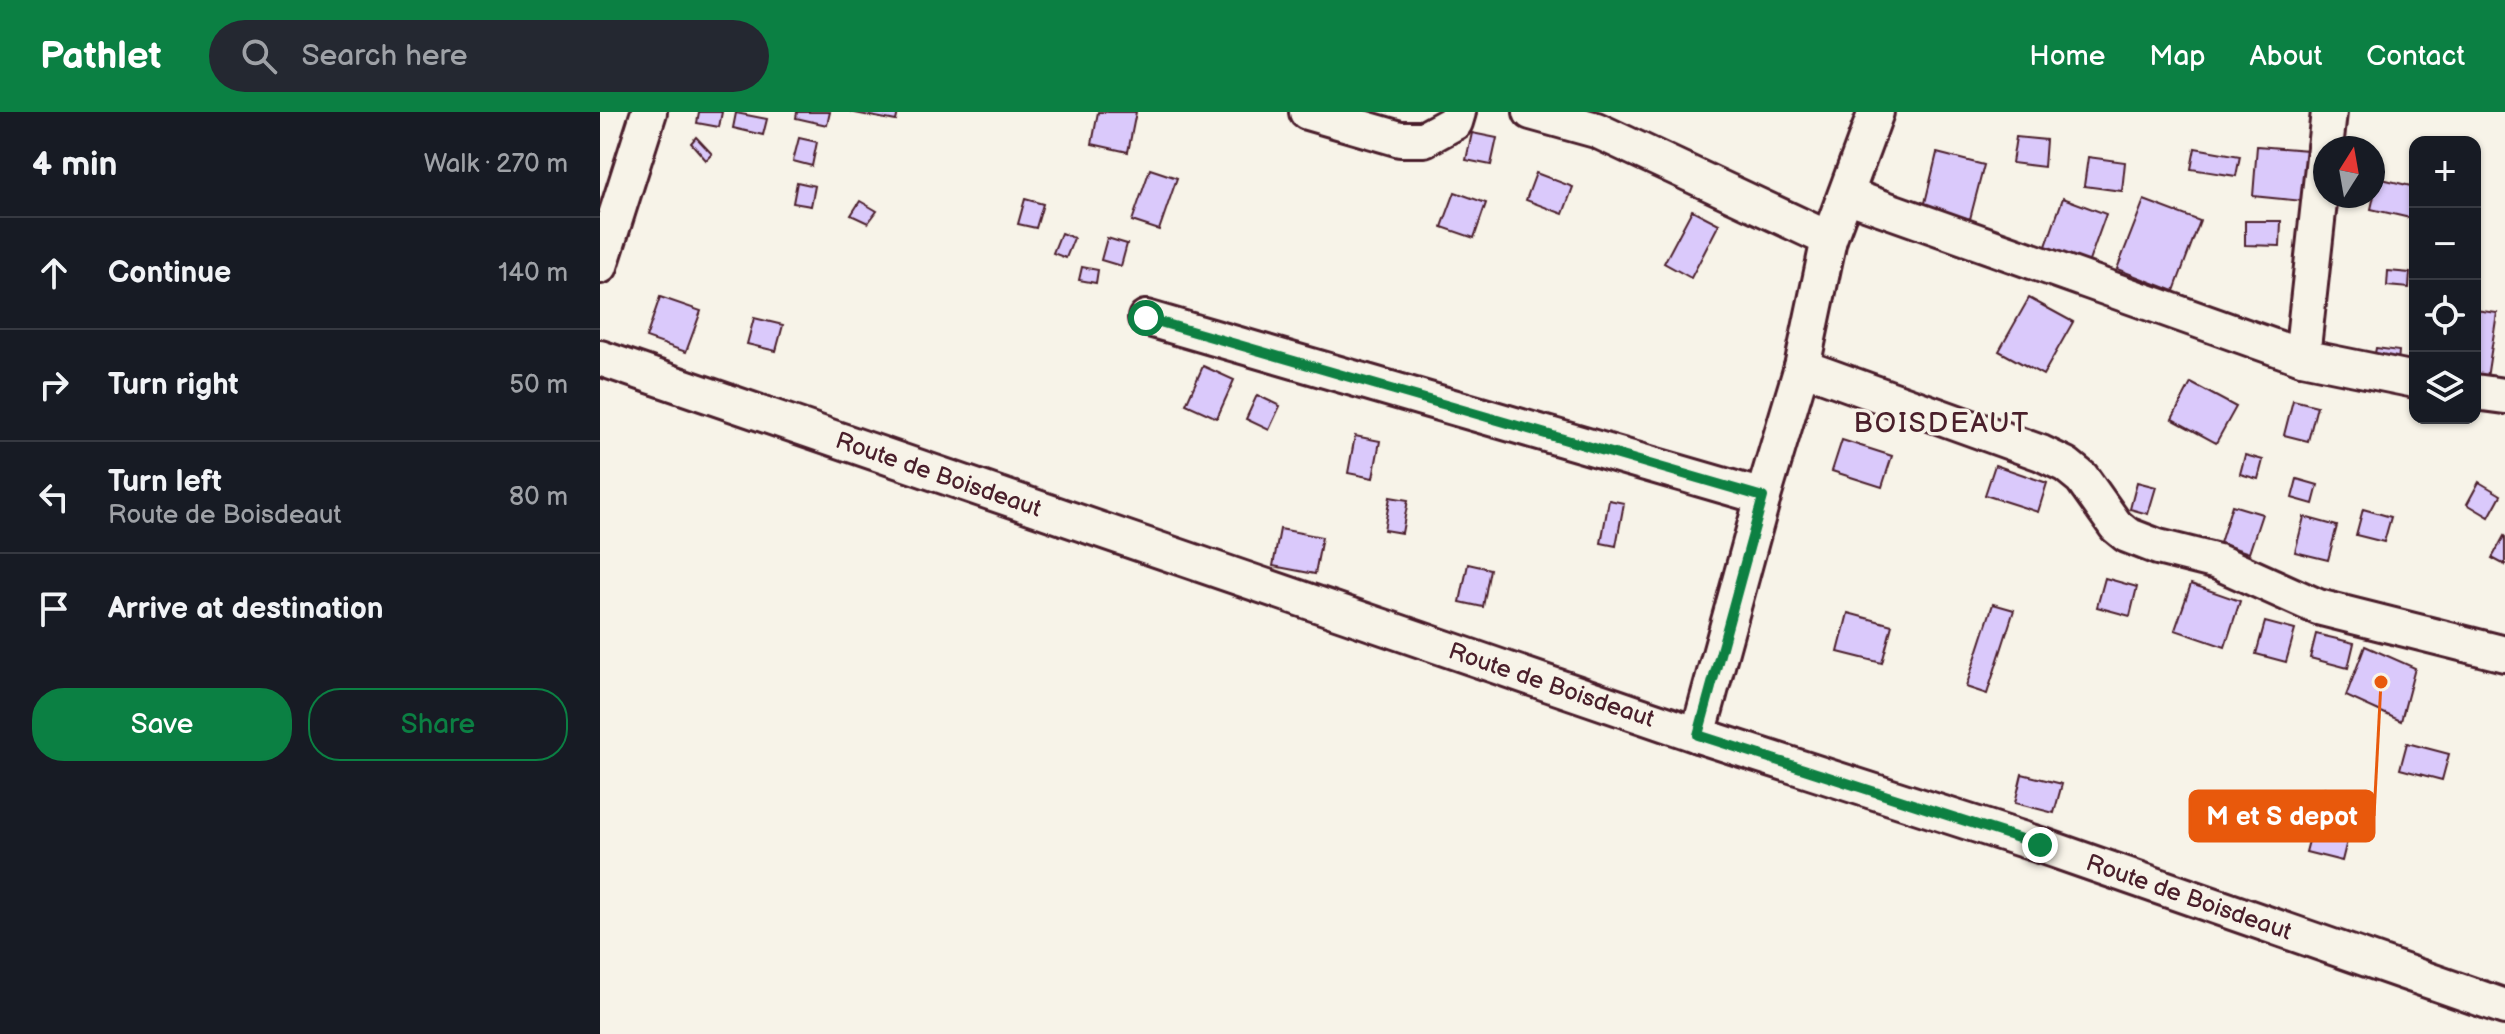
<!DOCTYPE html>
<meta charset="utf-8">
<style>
body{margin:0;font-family:"Balsamiq Sans",sans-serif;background:#242831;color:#f1f3f6}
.controls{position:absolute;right:24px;top:24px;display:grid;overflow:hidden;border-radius:16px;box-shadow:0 2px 6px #0004}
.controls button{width:72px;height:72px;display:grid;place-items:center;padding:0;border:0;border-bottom:2px solid #363941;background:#171b24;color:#f1f3f6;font:40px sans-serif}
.compass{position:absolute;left:1713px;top:24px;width:72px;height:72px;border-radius:50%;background:#171b24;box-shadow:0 2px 6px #0004;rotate:11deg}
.stop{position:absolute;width:24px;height:24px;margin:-18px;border:6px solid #0b8043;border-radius:50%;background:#fff}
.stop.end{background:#0b8043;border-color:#fff;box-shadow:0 2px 8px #0008}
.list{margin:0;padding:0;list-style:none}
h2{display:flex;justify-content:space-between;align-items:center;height:104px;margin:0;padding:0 32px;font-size:34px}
h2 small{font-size:26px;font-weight:400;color:#9ea1a6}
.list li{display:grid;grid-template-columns:52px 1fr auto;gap:24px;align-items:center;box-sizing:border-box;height:112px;padding:0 32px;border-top:2px solid #363941}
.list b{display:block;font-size:30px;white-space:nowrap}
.list p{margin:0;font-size:26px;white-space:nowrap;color:#9ea1a6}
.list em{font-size:26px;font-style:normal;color:#9ea1a6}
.actions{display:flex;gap:16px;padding:24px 32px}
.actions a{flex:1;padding:18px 0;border:2px solid #0b8043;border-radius:32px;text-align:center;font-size:28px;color:#0b8043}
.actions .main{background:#0b8043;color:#fff}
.icon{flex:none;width:44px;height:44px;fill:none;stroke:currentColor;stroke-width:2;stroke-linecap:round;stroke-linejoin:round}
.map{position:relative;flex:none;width:1905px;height:922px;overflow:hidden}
header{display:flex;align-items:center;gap:48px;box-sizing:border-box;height:112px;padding:0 40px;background:#0b8043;color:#fff}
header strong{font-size:38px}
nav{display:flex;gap:44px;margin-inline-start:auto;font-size:28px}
.search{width:560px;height:72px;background:#242831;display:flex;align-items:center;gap:20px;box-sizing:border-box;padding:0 28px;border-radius:44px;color:#9ea1a6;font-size:30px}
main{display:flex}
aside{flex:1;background:#171b24}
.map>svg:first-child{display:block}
.building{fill:#dac9fb;stroke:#4a1f2b;stroke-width:2}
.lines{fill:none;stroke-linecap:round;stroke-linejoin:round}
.street-casing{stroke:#4a1f2b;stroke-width:40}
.street{stroke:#f7f3e8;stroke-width:34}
.route{stroke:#0b8043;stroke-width:10}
.labels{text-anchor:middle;stroke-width:7;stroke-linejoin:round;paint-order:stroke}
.street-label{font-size:24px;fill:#4a1f2b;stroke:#f7f3e8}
.quarter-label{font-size:28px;letter-spacing:2px;fill:#4a1f2b;stroke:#f7f3e8}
.leader{fill:none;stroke:#e8590c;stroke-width:3}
.callout-dot{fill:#e8590c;stroke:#f7f3e8;stroke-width:3}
.callout{fill:#e8590c;stroke:#e8590c;stroke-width:3}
.callout-label{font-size:26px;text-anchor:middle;font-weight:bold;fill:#fff}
</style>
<header>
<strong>Pathlet</strong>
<div class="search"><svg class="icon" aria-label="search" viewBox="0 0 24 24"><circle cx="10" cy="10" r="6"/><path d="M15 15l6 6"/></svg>Search here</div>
<nav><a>Home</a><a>Map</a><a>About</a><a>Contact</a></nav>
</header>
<main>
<aside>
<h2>4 min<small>Walk · 270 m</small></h2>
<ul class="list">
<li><svg class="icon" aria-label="ahead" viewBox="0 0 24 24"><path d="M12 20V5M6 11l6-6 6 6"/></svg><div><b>Continue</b></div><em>140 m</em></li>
<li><svg class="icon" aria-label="right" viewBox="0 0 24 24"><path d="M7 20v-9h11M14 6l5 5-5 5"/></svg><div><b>Turn right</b></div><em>50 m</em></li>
<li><svg class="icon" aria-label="left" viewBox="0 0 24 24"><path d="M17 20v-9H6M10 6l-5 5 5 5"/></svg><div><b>Turn left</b><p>Route de Boisdeaut</p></div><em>80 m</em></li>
<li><svg class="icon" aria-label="arrive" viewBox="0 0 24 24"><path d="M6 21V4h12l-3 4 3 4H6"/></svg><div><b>Arrive at destination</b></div></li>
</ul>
<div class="actions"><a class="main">Save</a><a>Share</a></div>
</aside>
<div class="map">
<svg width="1905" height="922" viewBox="0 0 1905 922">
<rect width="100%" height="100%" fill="#f7f3e8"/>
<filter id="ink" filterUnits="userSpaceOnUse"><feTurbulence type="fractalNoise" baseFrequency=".0125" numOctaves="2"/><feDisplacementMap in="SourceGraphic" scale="16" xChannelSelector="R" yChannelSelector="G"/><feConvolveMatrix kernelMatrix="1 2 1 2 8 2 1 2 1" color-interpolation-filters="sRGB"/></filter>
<g filter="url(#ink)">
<!-- building -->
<g class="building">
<polygon points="99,0 122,0 119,15 97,11"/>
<polygon points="197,0 230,0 227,13 196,6"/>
<polygon points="250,0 298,0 296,9"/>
<polygon points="498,0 536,0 528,40 492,32"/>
<polygon points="136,1 167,7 163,23 133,16"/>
<polygon points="872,21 897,26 891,53 866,48"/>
<polygon points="96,25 112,42 106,48 91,31"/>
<polygon points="1416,25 1446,28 1444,55 1412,51"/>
<polygon points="199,26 217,30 212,54 193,49"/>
<polygon points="1657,34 1708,38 1703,89 1653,84"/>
<polygon points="1595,36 1640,44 1636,64 1591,57"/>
<polygon points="1337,41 1384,53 1370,107 1324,95"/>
<polygon points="1488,45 1525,50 1522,79 1484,74"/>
<polygon points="550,57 577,66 559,118 532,109"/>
<polygon points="936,61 973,75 963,102 926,88"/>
<polygon points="1778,66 1815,75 1810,106 1771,97"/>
<polygon points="197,70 215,74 211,94 193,91"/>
<polygon points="855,80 886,91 874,126 842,115"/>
<polygon points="1463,86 1506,102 1488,152 1445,137"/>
<polygon points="425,87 443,92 436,116 418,112"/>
<polygon points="1544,88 1600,109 1574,179 1517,157"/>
<polygon points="260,89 277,99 268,111 251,103"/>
<polygon points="1092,98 1119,112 1091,166 1064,151"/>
<polygon points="1645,109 1681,109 1680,134 1645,133"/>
<polygon points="461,121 474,126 466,146 453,141"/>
<polygon points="507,126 527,132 521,154 501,148"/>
<polygon points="482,155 498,158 496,171 479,168"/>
<polygon points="1788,159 1810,161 1809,176 1787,174"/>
<polygon points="60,185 101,199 86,240 46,226"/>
<polygon points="1429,186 1473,210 1443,263 1399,239"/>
<polygon points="1875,198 1897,201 1887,266 1875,264"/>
<polygon points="154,206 183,213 176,239 147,232"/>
<polygon points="1776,236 1799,239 1798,250 1774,246"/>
<polygon points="603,254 634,268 617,306 586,292"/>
<polygon points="1591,271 1636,295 1616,331 1572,307"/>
<polygon points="657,283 680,294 669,318 646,307"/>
<polygon points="1693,288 1717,294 1708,329 1684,323"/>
<polygon points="755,324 780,329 773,366 748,361"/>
<polygon points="1242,328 1292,344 1282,375 1232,359"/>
<polygon points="1645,343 1663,348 1658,367 1640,362"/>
<polygon points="1395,353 1447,371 1438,400 1385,383"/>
<polygon points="1697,367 1718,373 1713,392 1692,386"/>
<polygon points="1537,370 1556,375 1548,402 1530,397"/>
<polygon points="1879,370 1901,383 1889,405 1867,392"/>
<polygon points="790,385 808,388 802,421 784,418"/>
<polygon points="1009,388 1024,391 1016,434 1001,431"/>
<polygon points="1632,393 1662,402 1649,441 1620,431"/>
<polygon points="1763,397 1791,405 1784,430 1756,423"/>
<polygon points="1704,405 1737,414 1728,448 1695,440"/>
<polygon points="680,417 722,425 715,462 673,454"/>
<polygon points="1904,424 1905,425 1905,453 1892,446"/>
<polygon points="868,452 890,457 883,495 860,490"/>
<polygon points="1505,466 1537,475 1530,504 1497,495"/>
<polygon points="1591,472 1640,489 1625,535 1575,518"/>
<polygon points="1393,492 1414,498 1387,582 1366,575"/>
<polygon points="1248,501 1292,513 1282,551 1238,540"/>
<polygon points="1665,510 1695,518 1686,550 1656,542"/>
<polygon points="1716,522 1754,531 1748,556 1710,546"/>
<polygon points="1765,534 1815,556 1801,609 1746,584"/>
<polygon points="1807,631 1849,642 1842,668 1800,657"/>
<polygon points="1422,662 1462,672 1454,701 1415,691"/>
<polygon points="1723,676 1758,685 1742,749 1706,740"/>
</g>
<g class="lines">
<!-- street casing -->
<g class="street-casing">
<g id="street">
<polyline points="707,0 800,27 824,27 855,10 858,0"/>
<polyline points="931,0 996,18 1229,127"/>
<polyline points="1725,36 1729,0"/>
<polyline points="1246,83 1702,245 1815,268"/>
<polyline points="0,154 49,0"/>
<polyline points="546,206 1163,385"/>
<polyline points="1702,245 1725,36"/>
<path id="s1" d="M0,246L1098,623L1440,733L1905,895"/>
<polyline points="1202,255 1441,341 1466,353 1482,366 1516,414 1527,423 1558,435 1618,450 1718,495 1905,542"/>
<polyline points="1875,280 1905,284"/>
<polyline points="1098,623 1163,385 1202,255 1229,127 1276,0"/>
</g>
</g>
<!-- street -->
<use href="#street" class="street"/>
</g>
</g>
<g class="lines" filter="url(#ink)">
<!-- route -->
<polyline class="route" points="546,206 1163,385 1098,623 1440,733"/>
</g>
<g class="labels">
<!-- street labels -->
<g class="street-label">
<text dy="8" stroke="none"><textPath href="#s1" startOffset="358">Route de Boisdeaut</textPath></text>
<text dy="8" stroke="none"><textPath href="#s1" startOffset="1006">Route de Boisdeaut</textPath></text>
<text dy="8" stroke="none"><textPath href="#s1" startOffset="1678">Route de Boisdeaut</textPath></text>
</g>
<!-- quarter labels -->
<g class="quarter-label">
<text x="1342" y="320">BOISDEAUT</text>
</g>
</g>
<!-- callouts -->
<path class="leader" d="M1781 570L1774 704"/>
<circle class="callout-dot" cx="1781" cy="570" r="8"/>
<rect class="callout" x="1590" y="679" width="184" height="50" rx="8"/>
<g class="callout-label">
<text x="1682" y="713">M et S depot</text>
</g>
</svg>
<div class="controls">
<button>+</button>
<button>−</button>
<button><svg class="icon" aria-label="locate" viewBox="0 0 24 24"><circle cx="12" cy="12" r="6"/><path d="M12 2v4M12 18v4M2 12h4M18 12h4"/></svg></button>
<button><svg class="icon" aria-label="layers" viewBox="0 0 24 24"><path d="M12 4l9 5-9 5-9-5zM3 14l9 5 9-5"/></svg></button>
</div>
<svg class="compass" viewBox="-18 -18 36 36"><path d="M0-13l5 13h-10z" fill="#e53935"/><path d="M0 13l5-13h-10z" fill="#9ea1a6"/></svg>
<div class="stop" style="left:546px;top:206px"></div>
<div class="stop end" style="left:1440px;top:733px"></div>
</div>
</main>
